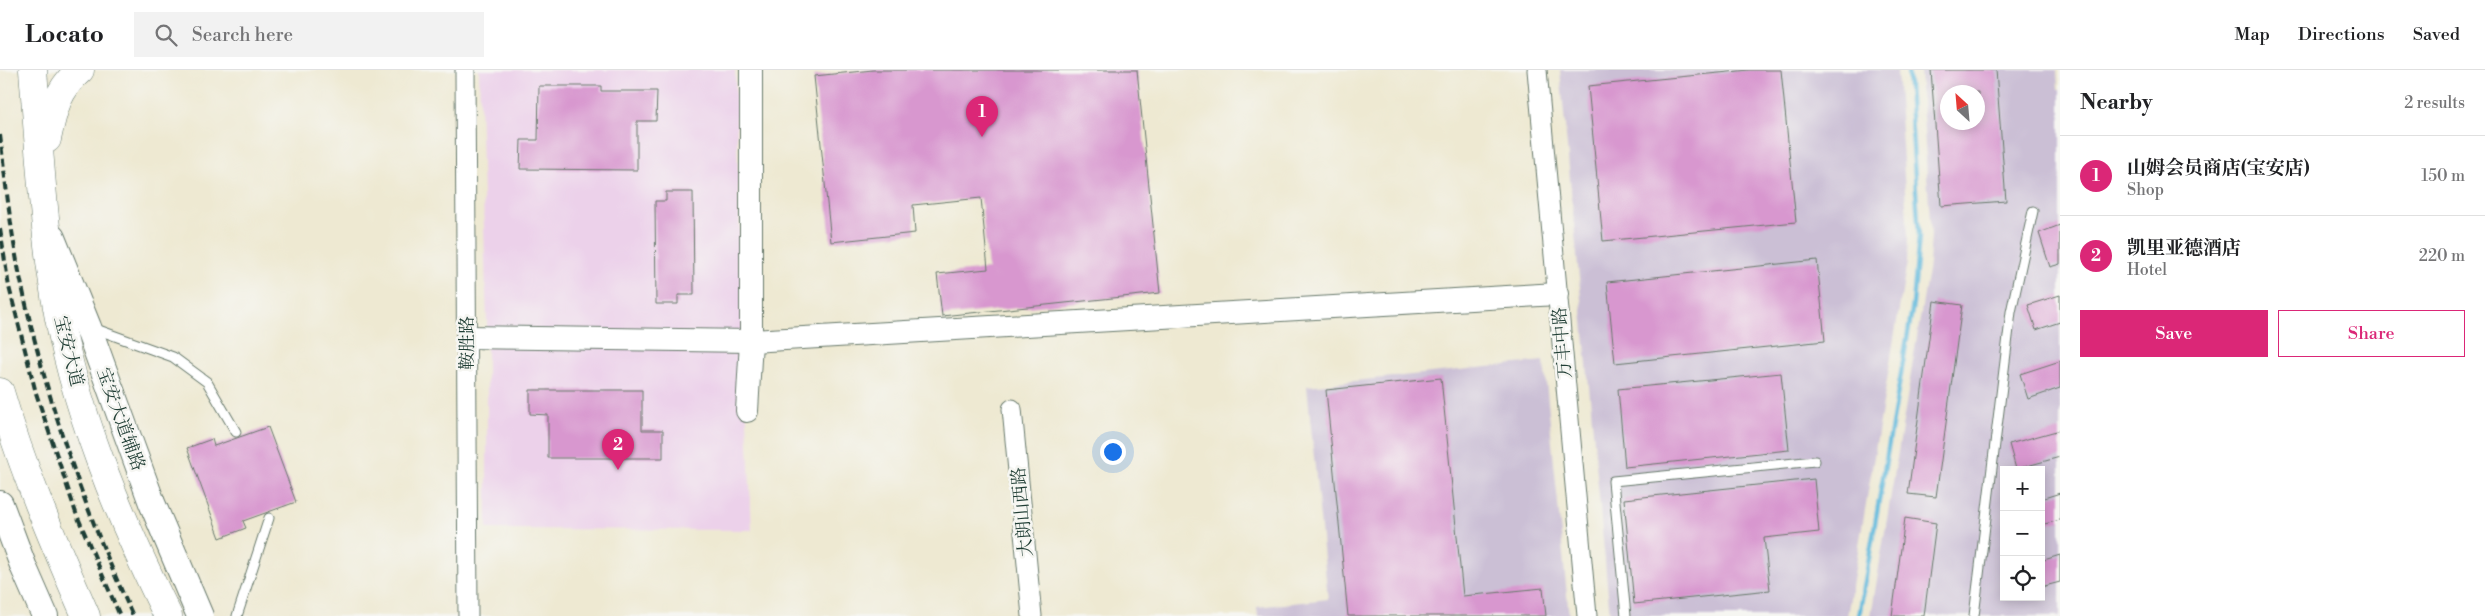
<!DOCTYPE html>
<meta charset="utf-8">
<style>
body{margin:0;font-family:"Libre Bodoni","Noto Serif SC",serif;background:#f2f2f2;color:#202124}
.controls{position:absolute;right:15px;bottom:15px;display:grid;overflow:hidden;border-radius:0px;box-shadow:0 2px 12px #0003}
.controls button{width:45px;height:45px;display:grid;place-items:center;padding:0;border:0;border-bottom:1px solid #e0e0e0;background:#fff;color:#202124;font:25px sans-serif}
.compass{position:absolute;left:1940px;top:15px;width:45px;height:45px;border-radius:50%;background:#fff;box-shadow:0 2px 12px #0003;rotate:334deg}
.you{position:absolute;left:1112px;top:381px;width:18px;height:18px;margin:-12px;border:4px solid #fff;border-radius:50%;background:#1a73e8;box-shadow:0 0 0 8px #1a73e833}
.badge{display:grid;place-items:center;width:32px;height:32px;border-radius:50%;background:#db2777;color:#fff;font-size:16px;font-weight:700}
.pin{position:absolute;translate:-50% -41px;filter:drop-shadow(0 1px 2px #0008)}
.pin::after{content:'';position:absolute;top:26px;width:18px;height:15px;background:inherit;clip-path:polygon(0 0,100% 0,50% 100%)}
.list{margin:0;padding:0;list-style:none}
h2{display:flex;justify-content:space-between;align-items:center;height:65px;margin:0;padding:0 20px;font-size:21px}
h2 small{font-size:16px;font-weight:400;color:#757577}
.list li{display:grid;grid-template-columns:32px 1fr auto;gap:15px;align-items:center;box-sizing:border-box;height:80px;padding:0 20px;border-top:1px solid #e0e0e0}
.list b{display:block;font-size:19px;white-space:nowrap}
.list p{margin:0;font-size:16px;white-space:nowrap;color:#757577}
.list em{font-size:16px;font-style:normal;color:#757577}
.actions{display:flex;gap:10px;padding:15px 20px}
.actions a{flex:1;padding:11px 0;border:1px solid #db2777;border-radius:0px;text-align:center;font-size:18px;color:#db2777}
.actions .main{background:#db2777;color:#fff}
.icon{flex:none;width:28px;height:28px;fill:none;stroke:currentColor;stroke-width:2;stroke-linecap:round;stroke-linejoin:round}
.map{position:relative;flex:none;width:2060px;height:546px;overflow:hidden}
header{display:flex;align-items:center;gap:30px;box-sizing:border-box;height:70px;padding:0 25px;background:#fff;border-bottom:1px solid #e0e0e0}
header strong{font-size:24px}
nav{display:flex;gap:28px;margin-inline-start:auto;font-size:18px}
.search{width:350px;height:45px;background:#f2f2f2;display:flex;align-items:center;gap:12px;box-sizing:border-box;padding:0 18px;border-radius:0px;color:#757577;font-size:19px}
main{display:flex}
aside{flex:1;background:#fff}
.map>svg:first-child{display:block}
.built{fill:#ecd1ea}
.industrial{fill:#cbbfd5;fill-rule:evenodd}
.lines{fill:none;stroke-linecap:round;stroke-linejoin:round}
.stream{stroke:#5db8db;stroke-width:4.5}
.building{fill:#d897cf;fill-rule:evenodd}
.service-casing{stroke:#67796b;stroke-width:11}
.minor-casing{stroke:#67796b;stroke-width:21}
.tertiary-casing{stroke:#67796b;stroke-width:24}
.secondary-casing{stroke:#67796b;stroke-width:28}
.primary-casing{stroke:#67796b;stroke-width:29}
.service{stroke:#fff;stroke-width:9}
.minor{stroke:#fff;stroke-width:19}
.tertiary{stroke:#fff;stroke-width:22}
.secondary{stroke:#fff;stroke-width:26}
.primary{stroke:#fff;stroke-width:28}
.rail{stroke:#1f3d34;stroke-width:4;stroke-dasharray:8 4;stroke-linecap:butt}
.labels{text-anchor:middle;stroke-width:5;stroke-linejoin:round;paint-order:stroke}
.street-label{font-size:18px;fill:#1f3d34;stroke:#f6f6f2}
</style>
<header>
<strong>Locato</strong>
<div class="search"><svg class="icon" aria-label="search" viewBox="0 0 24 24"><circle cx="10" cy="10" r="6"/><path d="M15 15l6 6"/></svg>Search here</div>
<nav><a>Map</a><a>Directions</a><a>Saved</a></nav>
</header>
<main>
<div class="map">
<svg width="2060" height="546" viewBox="0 0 2060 546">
<rect width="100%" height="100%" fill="#f6f6f2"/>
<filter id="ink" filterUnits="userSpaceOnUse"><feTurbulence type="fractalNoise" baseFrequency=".02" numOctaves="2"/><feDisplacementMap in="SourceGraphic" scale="10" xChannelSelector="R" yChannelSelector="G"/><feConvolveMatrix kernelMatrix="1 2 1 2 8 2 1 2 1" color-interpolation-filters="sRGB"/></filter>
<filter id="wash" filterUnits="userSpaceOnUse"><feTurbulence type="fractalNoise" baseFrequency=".0096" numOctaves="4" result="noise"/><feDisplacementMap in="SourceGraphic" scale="20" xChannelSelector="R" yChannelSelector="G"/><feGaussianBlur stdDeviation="1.12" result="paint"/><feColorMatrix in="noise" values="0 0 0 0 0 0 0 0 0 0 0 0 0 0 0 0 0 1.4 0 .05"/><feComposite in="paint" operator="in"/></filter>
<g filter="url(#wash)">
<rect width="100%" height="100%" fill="#eee9d2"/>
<!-- built -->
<polygon class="built" points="479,0 735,0 742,244 752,460 487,459 487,253"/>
<!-- industrial -->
<g class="industrial">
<polygon points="1560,0 1897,0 1908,166 1907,192 1847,546 1610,546"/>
<path d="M1920,0H2057L2058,19H2060V546H1871L1929,194L1931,165ZM1948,22H1978V52H1948ZM2004,400H2041V527H2004Z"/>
<polygon points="1544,291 1569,546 1258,546 1257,537 1328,529 1307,316"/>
</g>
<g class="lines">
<!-- stream -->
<polyline class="stream" points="1859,546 1913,234 1919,166 1908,0"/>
</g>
<g id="blocks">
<!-- building -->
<g class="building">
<polygon points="873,0 1137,0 1160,223 942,246 937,204 988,199 981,128 913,135 915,163 831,172 814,6"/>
<polygon points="1749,0 1781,0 1796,152 1603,171 1588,16"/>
<path d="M1931,0H1996L2006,131L1941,136ZM1948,22H1978V52H1948Z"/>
<polygon points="539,16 601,16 601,21 657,21 656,51 637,51 637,100 520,99 521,70 538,70"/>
<polygon points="666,122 693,122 694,225 678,225 678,234 656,234 655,131 666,131"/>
<polygon points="2060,155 2060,194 2050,197 2039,163"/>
<polygon points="1817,190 1825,271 1615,293 1607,212"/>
<polygon points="2060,225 2060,252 2036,260 2028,235"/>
<polygon points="1934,231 1962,235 1936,427 1908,424"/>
<polygon points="2060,291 2060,318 2028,329 2020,304"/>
<polygon points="1781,303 1789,380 1625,397 1618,319"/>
<polygon points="1441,308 1463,526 1543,518 1546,546 1348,546 1326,320"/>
<polygon points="530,320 642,320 642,360 663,360 663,388 548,388 548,345 530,344"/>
<polygon points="268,357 296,432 243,451 246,458 220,468 187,378 212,369 214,376"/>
<polygon points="2060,360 2060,387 2016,399 2009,374"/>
<polygon points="1814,409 1819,462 1764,468 1770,520 1634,534 1624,429"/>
<polygon points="2060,423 2060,450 2041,455 2041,429"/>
<polygon points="1905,448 1936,453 1924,546 1892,546"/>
<polygon points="2060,485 2060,512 2041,517 2041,491"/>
</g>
</g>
</g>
<g filter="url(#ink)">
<use href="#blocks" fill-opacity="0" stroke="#67796b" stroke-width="1"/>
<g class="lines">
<!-- service casing -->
<g class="service-casing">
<g id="service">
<polyline points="93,258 173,287 207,312 236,362"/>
<polyline points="237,546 269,448"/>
<polyline points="1626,546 1613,411 1815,391"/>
<polyline points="1974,546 2011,242 2033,141"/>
</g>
</g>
<!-- minor casing -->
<g class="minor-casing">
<g id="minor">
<polyline points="465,0 468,546"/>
<polyline points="1537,0 1587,546"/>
<polyline points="1012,339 1032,546"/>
</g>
</g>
<!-- tertiary casing -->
<g class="tertiary-casing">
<g id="tertiary">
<polyline points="467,267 751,271 1557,224"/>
<polyline points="747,341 751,271 751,0"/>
</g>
</g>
<!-- secondary casing -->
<g class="secondary-casing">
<g id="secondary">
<polyline points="52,168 88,257 152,433 200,546"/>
<polyline points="0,434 24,498 45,546"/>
</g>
</g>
<!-- primary casing -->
<g class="primary-casing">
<g id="primary">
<path d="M33,0C39,75 43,151 55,226C73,337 119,446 168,546"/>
<path d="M47,69C53,41 57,20 80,0"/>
<path d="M0,322C22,398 54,473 86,546"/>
</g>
</g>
<!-- service -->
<use href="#service" class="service"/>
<!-- minor -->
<use href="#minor" class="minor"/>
<!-- tertiary -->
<use href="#tertiary" class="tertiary"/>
<!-- secondary -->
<use href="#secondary" class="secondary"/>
<!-- primary -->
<use href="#primary" class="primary"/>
<!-- rail -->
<g class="rail">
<path d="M0,65C6,115 11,166 22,216C46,329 85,441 133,546"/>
<polyline points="0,159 9,217 36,323 76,443 120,546"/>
</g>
</g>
</g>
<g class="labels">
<!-- street labels -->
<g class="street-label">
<text transform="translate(467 273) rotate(-90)" y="6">鞍胜路</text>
<text transform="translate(1562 273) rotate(-95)" y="6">万丰中路</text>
<text transform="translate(69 281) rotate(76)" y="6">宝安大道</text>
<text transform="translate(121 349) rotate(70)" y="6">宝安大道辅路</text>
<text transform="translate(1022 442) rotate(-95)" y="6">大朗山西路</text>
</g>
</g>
</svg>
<div class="controls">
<button>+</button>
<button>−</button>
<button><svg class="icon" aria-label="locate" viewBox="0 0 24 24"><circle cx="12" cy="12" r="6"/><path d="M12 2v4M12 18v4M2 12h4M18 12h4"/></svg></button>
</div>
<svg class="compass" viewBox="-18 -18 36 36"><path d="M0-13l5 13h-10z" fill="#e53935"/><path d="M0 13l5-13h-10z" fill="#757577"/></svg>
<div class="you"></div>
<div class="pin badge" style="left:982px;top:67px">1</div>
<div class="pin badge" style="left:618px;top:400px">2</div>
</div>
<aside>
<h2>Nearby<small>2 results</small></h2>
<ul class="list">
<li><span class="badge">1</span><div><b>山姆会员商店(宝安店)</b><p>Shop</p></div><em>150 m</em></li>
<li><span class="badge">2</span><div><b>凯里亚德酒店</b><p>Hotel</p></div><em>220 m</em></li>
</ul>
<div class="actions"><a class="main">Save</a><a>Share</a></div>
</aside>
</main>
